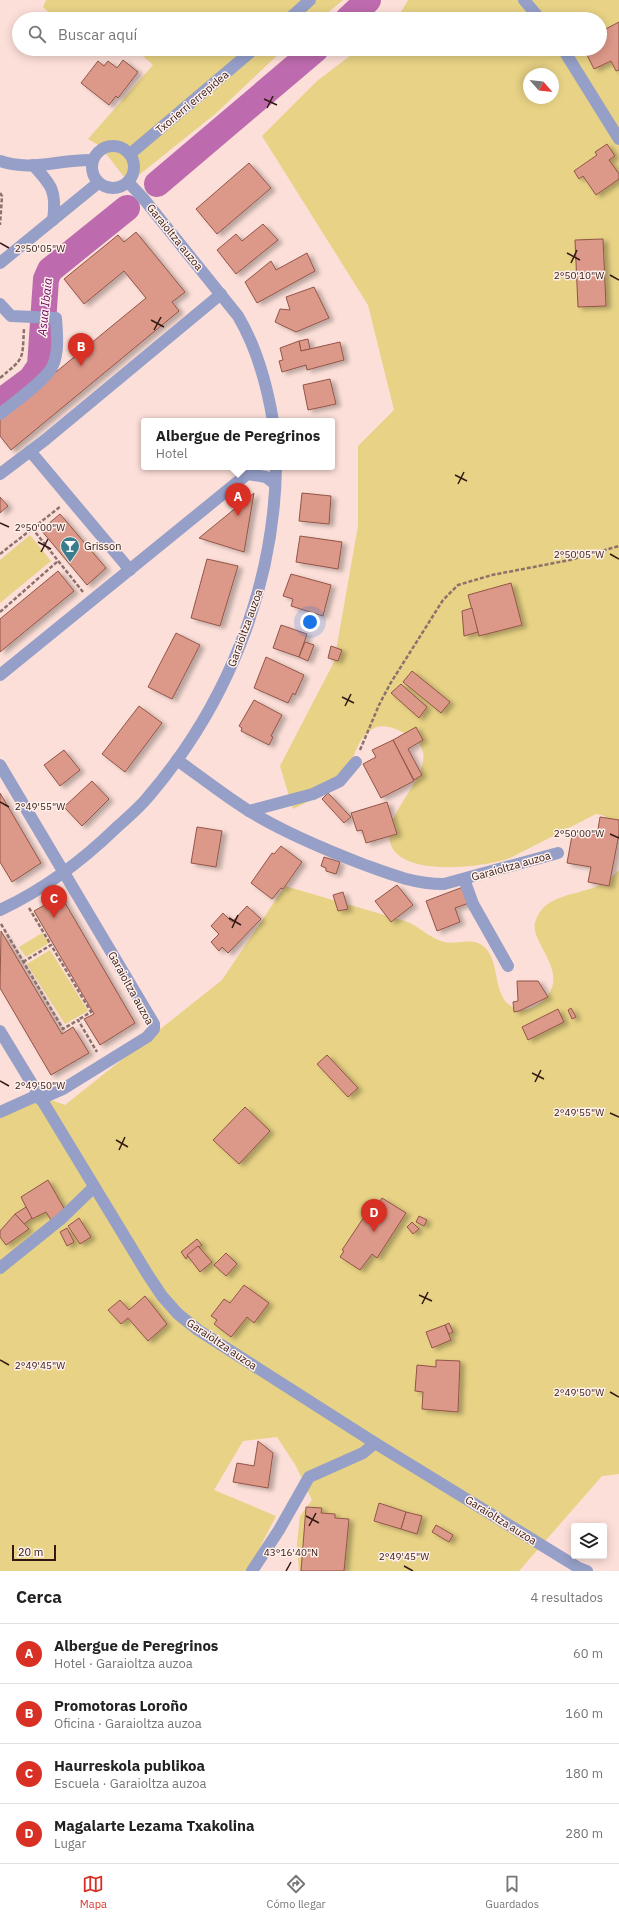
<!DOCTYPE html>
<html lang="es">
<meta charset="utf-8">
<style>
body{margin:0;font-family:"IBM Plex Sans",sans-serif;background:#f2f2f2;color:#222}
.controls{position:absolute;right:12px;bottom:12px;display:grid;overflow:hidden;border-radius:4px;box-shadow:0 2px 10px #0003}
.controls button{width:36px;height:36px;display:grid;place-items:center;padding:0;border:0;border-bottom:1px solid #e0e0e0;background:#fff;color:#222;font:20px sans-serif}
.compass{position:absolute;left:523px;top:68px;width:36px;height:36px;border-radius:50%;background:#fff;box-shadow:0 2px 10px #0003;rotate:117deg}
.scale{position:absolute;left:12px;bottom:10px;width:44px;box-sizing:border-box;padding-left:4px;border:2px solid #321913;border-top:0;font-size:11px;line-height:14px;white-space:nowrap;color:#321913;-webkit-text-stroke:3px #fff0ec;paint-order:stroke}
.you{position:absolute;left:310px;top:622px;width:14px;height:14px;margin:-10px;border:3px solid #fff;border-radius:50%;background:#1a73e8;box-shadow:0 0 0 6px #1a73e833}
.badge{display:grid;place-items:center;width:26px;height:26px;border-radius:50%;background:#d93025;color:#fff;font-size:13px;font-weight:700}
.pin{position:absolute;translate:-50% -33px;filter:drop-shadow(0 1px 2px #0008)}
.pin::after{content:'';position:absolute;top:21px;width:14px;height:12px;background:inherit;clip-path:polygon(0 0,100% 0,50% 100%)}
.popup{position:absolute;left:141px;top:418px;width:194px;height:52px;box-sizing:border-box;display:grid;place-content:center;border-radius:4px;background:#fff;filter:drop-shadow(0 1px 3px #0005);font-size:13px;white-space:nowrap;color:#767676}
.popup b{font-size:15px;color:#222}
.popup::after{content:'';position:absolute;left:50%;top:100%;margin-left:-8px;border:8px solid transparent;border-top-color:#fff}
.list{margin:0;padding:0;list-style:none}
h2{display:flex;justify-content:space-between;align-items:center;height:52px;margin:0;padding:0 16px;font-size:17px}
h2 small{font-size:13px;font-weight:400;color:#767676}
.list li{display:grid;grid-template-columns:26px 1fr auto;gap:12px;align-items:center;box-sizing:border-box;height:60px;padding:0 16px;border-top:1px solid #e0e0e0}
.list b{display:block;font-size:15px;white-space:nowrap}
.list p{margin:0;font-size:13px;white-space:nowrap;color:#767676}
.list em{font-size:13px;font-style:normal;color:#767676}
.icon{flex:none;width:22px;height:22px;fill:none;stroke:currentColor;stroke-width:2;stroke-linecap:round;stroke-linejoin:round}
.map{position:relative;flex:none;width:619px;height:1571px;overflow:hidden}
.search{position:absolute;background:#fff;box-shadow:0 2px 10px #0003;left:12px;right:12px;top:12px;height:44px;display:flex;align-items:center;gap:10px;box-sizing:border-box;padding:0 14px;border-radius:22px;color:#767676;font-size:15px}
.sheet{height:292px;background:#fff}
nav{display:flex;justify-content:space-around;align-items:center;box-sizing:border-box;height:56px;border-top:1px solid #e0e0e0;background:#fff;font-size:11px;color:#767676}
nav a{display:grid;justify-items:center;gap:2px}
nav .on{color:#d93025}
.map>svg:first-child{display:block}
.green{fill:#e7d285;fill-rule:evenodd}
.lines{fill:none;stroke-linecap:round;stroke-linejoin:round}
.river{stroke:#bd6bae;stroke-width:26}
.building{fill:#dc9888;stroke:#925547;filter:url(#shadow)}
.path{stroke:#8d726c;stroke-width:2.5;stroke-dasharray:4 2;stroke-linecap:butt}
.minor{stroke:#959fc7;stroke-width:12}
.ticks{fill:none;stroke:#321913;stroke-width:1.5}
.labels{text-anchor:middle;stroke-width:3;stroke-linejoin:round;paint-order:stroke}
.street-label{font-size:11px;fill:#321913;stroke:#fff0ec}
.poi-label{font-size:11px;fill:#321913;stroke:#fff0ec;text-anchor:start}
.water-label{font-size:12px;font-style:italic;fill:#6c0061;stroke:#fff0ec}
.ticks-label{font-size:10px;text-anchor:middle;fill:#321913;stroke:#fff0ec;stroke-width:3;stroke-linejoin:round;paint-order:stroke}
</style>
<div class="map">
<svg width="619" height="1571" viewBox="0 0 619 1571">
<defs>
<filter id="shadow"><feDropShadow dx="4.5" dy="2.5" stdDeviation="2" flood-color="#0004"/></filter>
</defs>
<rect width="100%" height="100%" fill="#fcdfd8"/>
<!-- green -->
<g class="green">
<polygon points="46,0 343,0 320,19 56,19 43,7"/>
<path d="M408,0H619V832C612,822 608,815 596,814L510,858C483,868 380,881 390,829C396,799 449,756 408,735C399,730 387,724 377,727C355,734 355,764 342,778C328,793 311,800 293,809L280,766L334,662L358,526V446L394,410L368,305L262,136L317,81L359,49H600V19H394L401,12ZM529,74H553V98H529Z"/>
<polygon points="87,49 284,49 215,114 129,183 100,146 88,139 153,65 135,49 94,55"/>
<polygon points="30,535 51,561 0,603 0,560"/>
<path d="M619,870V1474L602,1476L519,1571H299L297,1544L300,1516L312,1500L296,1466L277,1437L243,1441L214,1490L276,1516L248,1571H0V1113L32,1093L65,1105L222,980L285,886L398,919C403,920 408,922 412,924C423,930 432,939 444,942C455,945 469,938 480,944C504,957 488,1001 518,1009C526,1011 533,1008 540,1003C575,976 530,944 535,923C543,893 578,896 600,885C608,881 613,876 619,870Z"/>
<polygon points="42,933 49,943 26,957 19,947"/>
<polygon points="50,950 88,1011 65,1024 27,964"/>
</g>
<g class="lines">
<!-- river -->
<g class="river">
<polyline points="348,19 368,0"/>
<polyline points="157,184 316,49"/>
<polyline points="0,402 31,379 40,366 46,279 50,270 127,208"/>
</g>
</g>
<!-- building -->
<g class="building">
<polygon points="619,22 619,70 616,71 611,61 594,69 584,49 600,49 600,32"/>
<polygon points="123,60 138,72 118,98 116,96 109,105 81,83 98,61 104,66 108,61 117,68"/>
<polygon points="607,144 615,156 609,160 619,174 619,179 596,195 583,176 579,179 574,171 597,155 595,152"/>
<polygon points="249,163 271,188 217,234 196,209"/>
<polygon points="263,224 278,240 236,274 217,250 236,234 242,241"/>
<polygon points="136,232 185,292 172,302 179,311 11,450 0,436 0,418 146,298 124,271 84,304 64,279 118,235 124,242"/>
<polygon points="603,239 606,306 578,307 575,240"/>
<polygon points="307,253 315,271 257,303 245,282 271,261 276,270"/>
<polygon points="314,287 329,318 296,332 275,322 280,309 290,310 286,297"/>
<polygon points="308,339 310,349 301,351 299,341"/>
<polygon points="299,341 301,351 340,342 344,360 307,370 306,365 282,372 279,361 283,360 280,348"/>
<polygon points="330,379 336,404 308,410 303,385"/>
<polygon points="254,493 244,552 199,538"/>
<polygon points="302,493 331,496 329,524 299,521"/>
<polygon points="0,497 8,506 0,513"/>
<polygon points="60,514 106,568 87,585 41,530"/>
<polygon points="300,536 342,542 338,569 296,562"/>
<polygon points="207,559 238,566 220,626 191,618"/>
<polygon points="58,571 74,591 0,652 0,619"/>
<polygon points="291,574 331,585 323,616 291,606 293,599 283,596"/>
<polygon points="511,583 522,625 479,636 468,595"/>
<polygon points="472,608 478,632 464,636 462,611"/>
<polygon points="281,625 307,634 299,657 273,648"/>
<polygon points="176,633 200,645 172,699 148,687"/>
<polygon points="305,642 314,645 308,661 299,657"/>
<polygon points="331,646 342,650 338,661 328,658"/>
<polygon points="266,657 304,675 295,695 293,693 288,703 254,688"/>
<polygon points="412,671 450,702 441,713 403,682"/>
<polygon points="401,684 427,707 419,718 391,693"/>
<polygon points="254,700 282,715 271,736 273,737 269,745 241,731 242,728 239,726"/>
<polygon points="139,706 162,723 125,772 102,754"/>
<polygon points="416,727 423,740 408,749 422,775 414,780 393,740"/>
<polygon points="393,740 414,781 381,798 363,764 376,757 372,750"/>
<polygon points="64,750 80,770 60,786 44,765"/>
<polygon points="92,781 109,799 82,826 64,807"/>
<polygon points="0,793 41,863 12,882 0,862"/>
<polygon points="328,793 351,817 344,823 322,799"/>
<polygon points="387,802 397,834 366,843 362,830 357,831 351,813"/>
<polygon points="600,817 619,820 619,834 609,886 588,882 591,867 567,863 573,830 597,835"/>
<polygon points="197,827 222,831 216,867 191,863"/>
<polygon points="281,846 302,862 283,889 281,888 272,899 251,883 272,853 274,854"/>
<polygon points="324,857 340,862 336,874 326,871 326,868 321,866"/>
<polygon points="397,885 413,905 391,922 375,901"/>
<polygon points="463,887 469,903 455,908 460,922 437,931 426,901"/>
<polygon points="343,892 348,909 338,911 333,895"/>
<polygon points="61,896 135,1023 100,1045 84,1019 94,1014 34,911"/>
<polygon points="247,906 261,919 228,953 222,947 219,951 211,942 219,934 211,926 223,913 232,922"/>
<polygon points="1,931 62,1034 73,1027 89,1053 51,1075 0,988"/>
<polygon points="517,981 538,981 548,997 519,1011 514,1012 513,1002 518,1001"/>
<polygon points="571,1008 576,1017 572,1019 568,1010"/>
<polygon points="558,1009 564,1022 528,1040 522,1027"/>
<polygon points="327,1055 358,1088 348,1097 317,1064"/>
<polygon points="245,1107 270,1131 239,1164 213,1140"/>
<polygon points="48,1180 65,1210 51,1220 46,1212 32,1219 21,1197"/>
<polygon points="382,1198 406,1213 377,1258 372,1254 360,1270 340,1257 344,1251 342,1250 368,1211 372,1213"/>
<polygon points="26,1207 32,1218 24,1224 15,1214"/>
<polygon points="15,1214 29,1229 6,1245 0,1237 0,1231"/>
<polygon points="419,1216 427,1220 424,1226 416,1222"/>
<polygon points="79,1218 91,1237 80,1244 68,1226"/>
<polygon points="412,1222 419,1229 413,1234 407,1227"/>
<polygon points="67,1228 74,1242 67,1246 60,1232"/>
<polygon points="197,1239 202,1245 189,1254 186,1259 181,1252"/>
<polygon points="198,1246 212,1262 200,1272 187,1255"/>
<polygon points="226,1253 237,1264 226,1276 214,1265"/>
<polygon points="244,1285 269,1303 254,1323 247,1317 231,1337 214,1324 217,1320 211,1316 224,1299 230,1303"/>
<polygon points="145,1296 167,1324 148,1341 128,1318 121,1324 108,1310 120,1300 129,1310"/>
<polygon points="449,1323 453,1332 449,1334 445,1325"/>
<polygon points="445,1325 451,1340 432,1348 426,1332"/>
<polygon points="436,1360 460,1361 458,1412 422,1409 423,1392 415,1391 417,1365 436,1367"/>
<polygon points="258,1441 273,1453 268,1488 233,1482 237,1463 254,1466"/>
<polygon points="379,1503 406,1512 401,1529 374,1521"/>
<polygon points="306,1507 322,1508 321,1513 335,1514 335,1518 349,1519 344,1571 301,1571"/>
<polygon points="406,1512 422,1516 417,1534 401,1529"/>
<polygon points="436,1525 453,1535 449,1542 432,1532"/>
</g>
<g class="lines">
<!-- path -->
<g class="path">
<polyline points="0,193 2,196 0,225"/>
<path d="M0,378C25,357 22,361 24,329"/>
<polyline points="32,528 83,592"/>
<polyline points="0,554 61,506"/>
<polyline points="0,612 58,561"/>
<polyline points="360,750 379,705 390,684 443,600 458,585 492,575 570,560 619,546"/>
<polyline points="29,908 51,945"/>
<polyline points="1,924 63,1029 78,1020 97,1052"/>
<polyline points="23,962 51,945 91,1012 78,1020"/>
</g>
<!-- minor -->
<g class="minor">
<polyline points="524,0 540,19"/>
<polyline points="289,19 310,0"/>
<polyline points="563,49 619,139"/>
<circle cx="113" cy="167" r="21"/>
<polyline points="130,154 254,49"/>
<path d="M0,161C30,172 61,159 92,160"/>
<path d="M33,165C52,185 57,192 53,220"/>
<path d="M128,182L143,198L238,316C257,348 267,385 273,421"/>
<polyline points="0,263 98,183"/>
<path d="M0,304L11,316L56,318C57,333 59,352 53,365C48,379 13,403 0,414"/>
<polyline points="30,451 130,570"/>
<polyline points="0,474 45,440 221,294"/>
<polyline points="248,474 266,477 275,484"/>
<polyline points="0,675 256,467"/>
<path d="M177,760C201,777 225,796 249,811C285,833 326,850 365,865C392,875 415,884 444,884L558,853"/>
<polyline points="0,765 154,1024 154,1029 147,1037 63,1089 40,1099"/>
<polyline points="249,811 313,794 340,781 356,762"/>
<polyline points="464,879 473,904 508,966"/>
<path d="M0,910C43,890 82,861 116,828C127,818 139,808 148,797C227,705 274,588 276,467"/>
<polyline points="0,1031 148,1275 162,1296 178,1314 198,1330 375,1443 579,1568 587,1571"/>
<polyline points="0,1112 38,1095"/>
<polyline points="0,1268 62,1218 94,1187"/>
<polyline points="252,1571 279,1530 309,1477 363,1453 375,1443"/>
</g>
</g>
<!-- ticks -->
<path class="ticks" d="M264,99L277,105M267,108L273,96M0,243L9,248M567,253L580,260M571,263L577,250M610,275L619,280M151,320L164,327M154,330L161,317M455,475L467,481M458,484L464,472M0,523L9,527M38,542L51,549M41,552L48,539M610,554L619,559M342,697L354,703M345,706L351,694M0,802L9,807M610,834L619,838M229,918L241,925M232,928L238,915M532,1073L544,1079M0,1081L9,1086M535,1082L541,1070M610,1113L619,1117M116,1140L128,1147M119,1150L125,1137M419,1295L432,1301M422,1304L428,1292M0,1360L9,1365M610,1392L619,1397M306,1516L319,1523M309,1526L316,1513M404,1566L413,1571M286,1571L291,1562"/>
<!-- icons -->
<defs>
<g id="bar-pin" transform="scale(1)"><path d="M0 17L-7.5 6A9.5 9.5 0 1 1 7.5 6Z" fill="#3a7e8d" stroke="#fff0ec"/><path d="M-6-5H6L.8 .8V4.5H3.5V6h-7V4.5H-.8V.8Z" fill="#fff"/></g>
</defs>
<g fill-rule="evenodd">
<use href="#bar-pin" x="70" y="546"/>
</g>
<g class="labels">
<!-- street labels -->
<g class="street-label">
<text transform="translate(192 102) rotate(-40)" y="4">Txorierri errepidea</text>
<text transform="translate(175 237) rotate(51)" y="4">Garaioltza auzoa</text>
<text transform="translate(245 628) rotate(-70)" y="4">Garaioltza auzoa</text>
<text transform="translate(511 866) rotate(-16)" y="4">Garaioltza auzoa</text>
<text transform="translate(131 988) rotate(61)" y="4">Garaioltza auzoa</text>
<text transform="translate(222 1344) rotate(34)" y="4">Garaioltza auzoa</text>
<text transform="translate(501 1520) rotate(32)" y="4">Garaioltza auzoa</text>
</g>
<!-- poi labels -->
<g class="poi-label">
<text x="84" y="550">Grisson</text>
</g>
<!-- water labels -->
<g class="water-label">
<text transform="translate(45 307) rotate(-84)" y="4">Asua Ibaia</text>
</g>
</g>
<g class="ticks-label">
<text x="40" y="252">2°50'05"W</text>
<text x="579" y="279">2°50'10"W</text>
<text x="40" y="531">2°50'00"W</text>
<text x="579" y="558">2°50'05"W</text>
<text x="40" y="810">2°49'55"W</text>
<text x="579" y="837">2°50'00"W</text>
<text x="40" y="1089">2°49'50"W</text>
<text x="579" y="1116">2°49'55"W</text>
<text x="40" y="1369">2°49'45"W</text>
<text x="579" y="1396">2°49'50"W</text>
<text x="291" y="1556">43°16'40"N</text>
<text x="404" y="1560">2°49'45"W</text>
</g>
</svg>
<div class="controls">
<button><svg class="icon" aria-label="layers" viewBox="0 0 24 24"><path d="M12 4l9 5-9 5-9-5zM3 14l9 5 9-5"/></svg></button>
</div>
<svg class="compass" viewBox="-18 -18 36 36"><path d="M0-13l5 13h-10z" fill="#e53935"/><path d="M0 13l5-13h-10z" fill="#767676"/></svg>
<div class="scale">20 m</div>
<div class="you"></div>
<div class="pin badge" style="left:238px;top:516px">A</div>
<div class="popup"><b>Albergue de Peregrinos</b>Hotel</div>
<div class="pin badge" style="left:81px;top:366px">B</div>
<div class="pin badge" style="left:54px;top:918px">C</div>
<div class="pin badge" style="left:374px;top:1232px">D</div>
<div class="search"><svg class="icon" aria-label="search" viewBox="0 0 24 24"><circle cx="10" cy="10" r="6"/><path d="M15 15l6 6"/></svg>Buscar aquí</div>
</div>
<section class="sheet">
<h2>Cerca<small>4 resultados</small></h2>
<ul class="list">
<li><span class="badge">A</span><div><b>Albergue de Peregrinos</b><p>Hotel · Garaioltza auzoa</p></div><em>60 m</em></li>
<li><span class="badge">B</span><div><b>Promotoras Loroño</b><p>Oficina · Garaioltza auzoa</p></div><em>160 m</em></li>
<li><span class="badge">C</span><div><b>Haurreskola publikoa</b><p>Escuela · Garaioltza auzoa</p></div><em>180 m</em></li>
<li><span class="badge">D</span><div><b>Magalarte Lezama Txakolina</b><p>Lugar</p></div><em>280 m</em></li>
</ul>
</section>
<nav>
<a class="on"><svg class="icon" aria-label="map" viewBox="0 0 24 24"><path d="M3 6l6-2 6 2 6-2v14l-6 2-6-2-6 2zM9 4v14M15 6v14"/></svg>Mapa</a>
<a><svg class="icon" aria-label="directions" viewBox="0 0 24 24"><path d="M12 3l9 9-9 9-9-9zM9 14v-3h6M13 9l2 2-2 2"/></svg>Cómo llegar</a>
<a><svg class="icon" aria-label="saved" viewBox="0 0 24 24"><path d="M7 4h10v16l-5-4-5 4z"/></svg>Guardados</a>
</nav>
